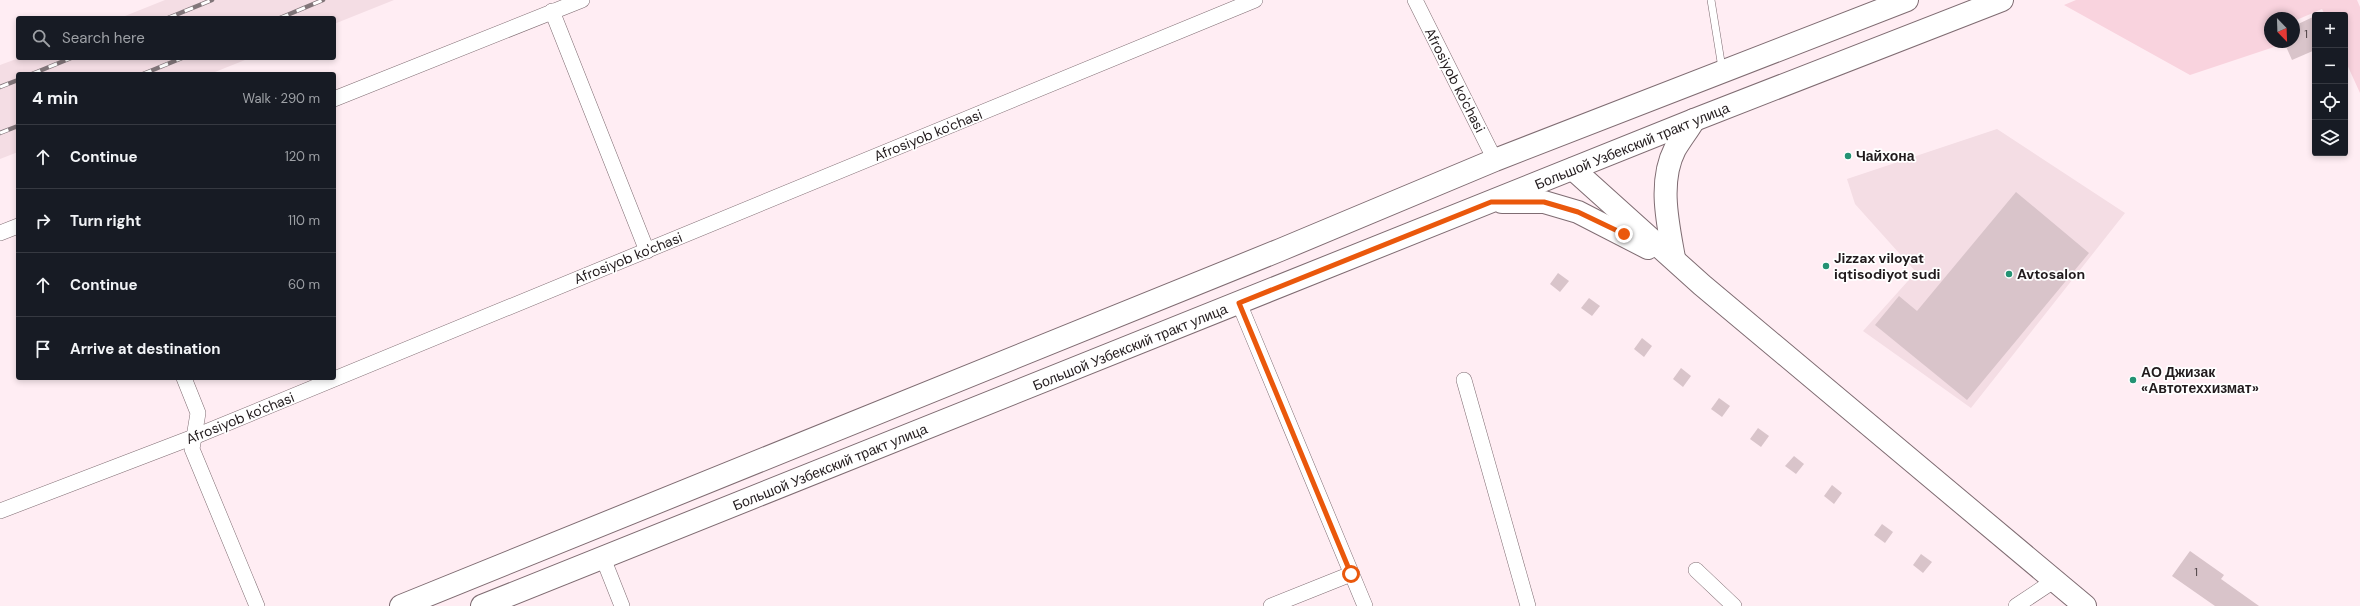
<!DOCTYPE html>
<meta charset="utf-8">
<style>
body{margin:0;font-family:"DM Sans",sans-serif;background:#20242c;color:#f1f3f6}
.controls{position:absolute;right:12px;top:12px;display:grid;overflow:hidden;border-radius:4px;box-shadow:0 2px 6px #0003}
.controls button{width:36px;height:36px;display:grid;place-items:center;padding:0;border:0;border-bottom:1px solid #363941;background:#171b24;color:#f1f3f6;font:20px sans-serif}
.compass{position:absolute;left:2264px;top:12px;width:36px;height:36px;border-radius:50%;background:#171b24;box-shadow:0 2px 6px #0003;rotate:157deg}
.stop{position:absolute;width:12px;height:12px;margin:-9px;border:3px solid #ea580c;border-radius:50%;background:#fff}
.stop.end{background:#ea580c;border-color:#fff;box-shadow:0 1px 4px #0008}
.list{margin:0;padding:0;list-style:none}
h2{display:flex;justify-content:space-between;align-items:center;height:52px;margin:0;padding:0 16px;font-size:17px}
h2 small{font-size:13px;font-weight:400;color:#9ea1a6}
.list li{display:grid;grid-template-columns:26px 1fr auto;gap:12px;align-items:center;box-sizing:border-box;height:64px;padding:0 16px;border-top:1px solid #363941}
.list b{display:block;font-size:15px;white-space:nowrap}
.list em{font-size:13px;font-style:normal;color:#9ea1a6}
.icon{flex:none;width:22px;height:22px;fill:none;stroke:currentColor;stroke-width:2;stroke-linecap:round;stroke-linejoin:round}
.map{position:relative;flex:none;width:2360px;height:606px;overflow:hidden}
.search{position:absolute;background:#171b24;box-shadow:0 2px 6px #0003;left:16px;top:16px;width:320px;height:44px;display:flex;align-items:center;gap:10px;box-sizing:border-box;padding:0 14px;border-radius:4px;color:#9ea1a6;font-size:15px}
.panel{position:absolute;background:#171b24;box-shadow:0 2px 6px #0003;left:16px;top:72px;width:320px;height:308px;border-radius:4px}
.map>svg:first-child{display:block}
.built{fill:#f4dde4}
.green{fill:#f9d3de}
.building{fill:#d9c4ca}
.lines{fill:none;stroke-linecap:round;stroke-linejoin:round}
.service-casing{stroke:#7f6c72;stroke-width:8}
.minor-casing{stroke:#7f6c72;stroke-width:16}
.primary-casing{stroke:#7f6c72;stroke-width:24}
.service{stroke:#fff;stroke-width:7}
.minor{stroke:#fff;stroke-width:15}
.primary{stroke:#fff;stroke-width:22}
.rail-casing{stroke:#817579;stroke-width:4.5}
.rail{stroke:#fff;stroke-width:3;stroke-dasharray:9;stroke-linecap:butt}
.route{stroke:#ea580c;stroke-width:5}
.poi-dot{fill:#249273;stroke:#fff;stroke-width:1.5}
.labels{text-anchor:middle;stroke-width:3.5;stroke-linejoin:round;paint-order:stroke}
.number-label{font-size:12px;fill:#504548}
.street-label{font-size:14px;fill:#221b1d;stroke:#fff}
.poi-label{font-size:14px;font-weight:bold;fill:#221b1d;stroke:#fff;text-anchor:start}
</style>
<div class="map">
<svg width="2360" height="606" viewBox="0 0 2360 606">
<rect width="100%" height="100%" fill="#ffedf3"/>
<!-- built -->
<g class="built">
<polygon points="165,0 394,0 334,24 334,18 120,18"/>
<polygon points="19,58 250,58 210,74 18,74 18,152 0,159 0,65"/>
<polygon points="1997,129 2125,213 1971,408 1863,331 1916,272 1855,204 1847,179"/>
</g>
<!-- green -->
<polygon class="green" points="2076,0 2357,0 2360,7 2360,93 2345,60 2345,15 2325,15 2322,9 2294,21 2294,18 2270,18 2270,42 2276,42 2277,46 2190,75 2064,5"/>
<!-- building -->
<g class="building">
<polygon points="2315,16 2315,50 2292,60 2284,42 2294,42 2294,26"/>
<polygon points="2016,192 2089,253 1967,400 1875,325 1899,296 1917,311"/>
<polygon points="1558,273 1569,281 1560,292 1550,284"/>
<polygon points="1589,298 1600,306 1592,316 1581,308"/>
<polygon points="1642,338 1652,346 1644,357 1634,349"/>
<polygon points="1681,368 1691,376 1683,387 1673,379"/>
<polygon points="1719,398 1730,406 1722,417 1711,409"/>
<polygon points="1758,428 1769,436 1761,447 1750,439"/>
<polygon points="1794,456 1804,464 1796,474 1785,466"/>
<polygon points="1832,485 1842,493 1834,504 1824,496"/>
<polygon points="1882,524 1893,532 1885,543 1874,535"/>
<polygon points="2190,551 2224,575 2221,579 2259,606 2215,606 2172,576"/>
<polygon points="1921,554 1932,562 1923,573 1913,565"/>
</g>
<g class="lines">
<!-- service casing -->
<g class="service-casing">
<polyline id="service" points="1711,0 1722,68"/>
</g>
<!-- minor casing -->
<g class="minor-casing">
<g id="minor">
<polyline points="1415,0 1495,160"/>
<polyline points="552,11 647,251"/>
<polyline points="334,99 582,0"/>
<polyline points="0,233 18,226"/>
<polyline points="1239,303 1365,606"/>
<polyline points="184,378 198,413 192,449 257,606"/>
<polyline points="1464,380 1528,606"/>
<polyline points="0,511 196,436 1255,0"/>
<polyline points="603,558 622,606"/>
<polyline points="1696,570 1734,606"/>
<polyline points="1271,606 1351,574"/>
<polyline points="2016,606 2055,580"/>
</g>
</g>
<!-- primary casing -->
<g class="primary-casing">
<g id="primary">
<polyline points="1573,169 1702,285 2085,606"/>
<polyline points="1502,202 1544,202 1578,212 1648,248"/>
<path d="M1674,258C1668,224 1658,182 1675,149C1681,139 1688,130 1694,120"/>
<polyline points="401,606 1280,250 1495,160 1907,0"/>
<polyline points="482,606 1694,120 2002,0"/>
</g>
</g>
<!-- service -->
<use href="#service" class="service"/>
<!-- minor -->
<use href="#minor" class="minor"/>
<!-- primary -->
<use href="#primary" class="primary"/>
<!-- rail casing -->
<g class="rail-casing">
<g id="rail">
<polyline points="168,18 212,0"/>
<polyline points="280,18 323,0"/>
<polyline points="32,74 71,58"/>
<polyline points="143,74 182,58"/>
<polyline points="0,87 18,80"/>
<polyline points="0,133 18,126"/>
</g>
</g>
<!-- rail -->
<use href="#rail" class="rail"/>
</g>
<g class="lines">
<!-- route -->
<polyline class="route" points="1351,574 1239,303 1491,202 1544,202 1578,212 1624,234"/>
</g>
<!-- markers -->
<g class="poi-dot">
<circle cx="1848" cy="156" r="4"/>
<circle cx="1826" cy="266" r="4"/>
<circle cx="2009" cy="274" r="4"/>
<circle cx="2133" cy="380" r="4"/>
</g>
<g class="labels">
<!-- number labels -->
<g class="number-label">
<text x="2306" y="38">1</text>
<text x="2196" y="576">1</text>
</g>
<!-- street labels -->
<g class="street-label">
<text transform="translate(1455 80) rotate(63)" y="5">Afrosiyob ko'chasi</text>
<text transform="translate(928 135) rotate(-22)" y="5">Afrosiyob ko'chasi</text>
<text transform="translate(1632 146) rotate(-22)" y="5">Большой Узбекский тракт улица</text>
<text transform="translate(628 258) rotate(-22)" y="5">Afrosiyob ko'chasi</text>
<text transform="translate(1130 347) rotate(-22)" y="5">Большой Узбекский тракт улица</text>
<text transform="translate(240 418) rotate(-22)" y="5">Afrosiyob ko'chasi</text>
<text transform="translate(830 467) rotate(-22)" y="5">Большой Узбекский тракт улица</text>
</g>
<!-- poi labels -->
<g class="poi-label">
<text x="1856" y="161">Чайхона</text>
<text x="1834" y="263">Jizzax viloyat<tspan x="1834" dy="16">iqtisodiyot sudi</tspan></text>
<text x="2017" y="279">Avtosalon</text>
<text x="2141" y="377">АО Джизак<tspan x="2141" dy="16">«Автотеххизмат»</tspan></text>
</g>
</g>
</svg>
<div class="controls">
<button>+</button>
<button>−</button>
<button><svg class="icon" aria-label="locate" viewBox="0 0 24 24"><circle cx="12" cy="12" r="6"/><path d="M12 2v4M12 18v4M2 12h4M18 12h4"/></svg></button>
<button><svg class="icon" aria-label="layers" viewBox="0 0 24 24"><path d="M12 4l9 5-9 5-9-5zM3 14l9 5 9-5"/></svg></button>
</div>
<svg class="compass" viewBox="-18 -18 36 36"><path d="M0-13l5 13h-10z" fill="#e53935"/><path d="M0 13l5-13h-10z" fill="#9ea1a6"/></svg>
<div class="stop" style="left:1351px;top:574px"></div>
<div class="stop end" style="left:1624px;top:234px"></div>
<div class="search"><svg class="icon" aria-label="search" viewBox="0 0 24 24"><circle cx="10" cy="10" r="6"/><path d="M15 15l6 6"/></svg>Search here</div>
<section class="panel">
<h2>4 min<small>Walk · 290 m</small></h2>
<ul class="list">
<li><svg class="icon" aria-label="ahead" viewBox="0 0 24 24"><path d="M12 20V5M6 11l6-6 6 6"/></svg><div><b>Continue</b></div><em>120 m</em></li>
<li><svg class="icon" aria-label="right" viewBox="0 0 24 24"><path d="M7 20v-9h11M14 6l5 5-5 5"/></svg><div><b>Turn right</b></div><em>110 m</em></li>
<li><svg class="icon" aria-label="ahead" viewBox="0 0 24 24"><path d="M12 20V5M6 11l6-6 6 6"/></svg><div><b>Continue</b></div><em>60 m</em></li>
<li><svg class="icon" aria-label="arrive" viewBox="0 0 24 24"><path d="M6 21V4h12l-3 4 3 4H6"/></svg><div><b>Arrive at destination</b></div></li>
</ul>
</section>
</div>
